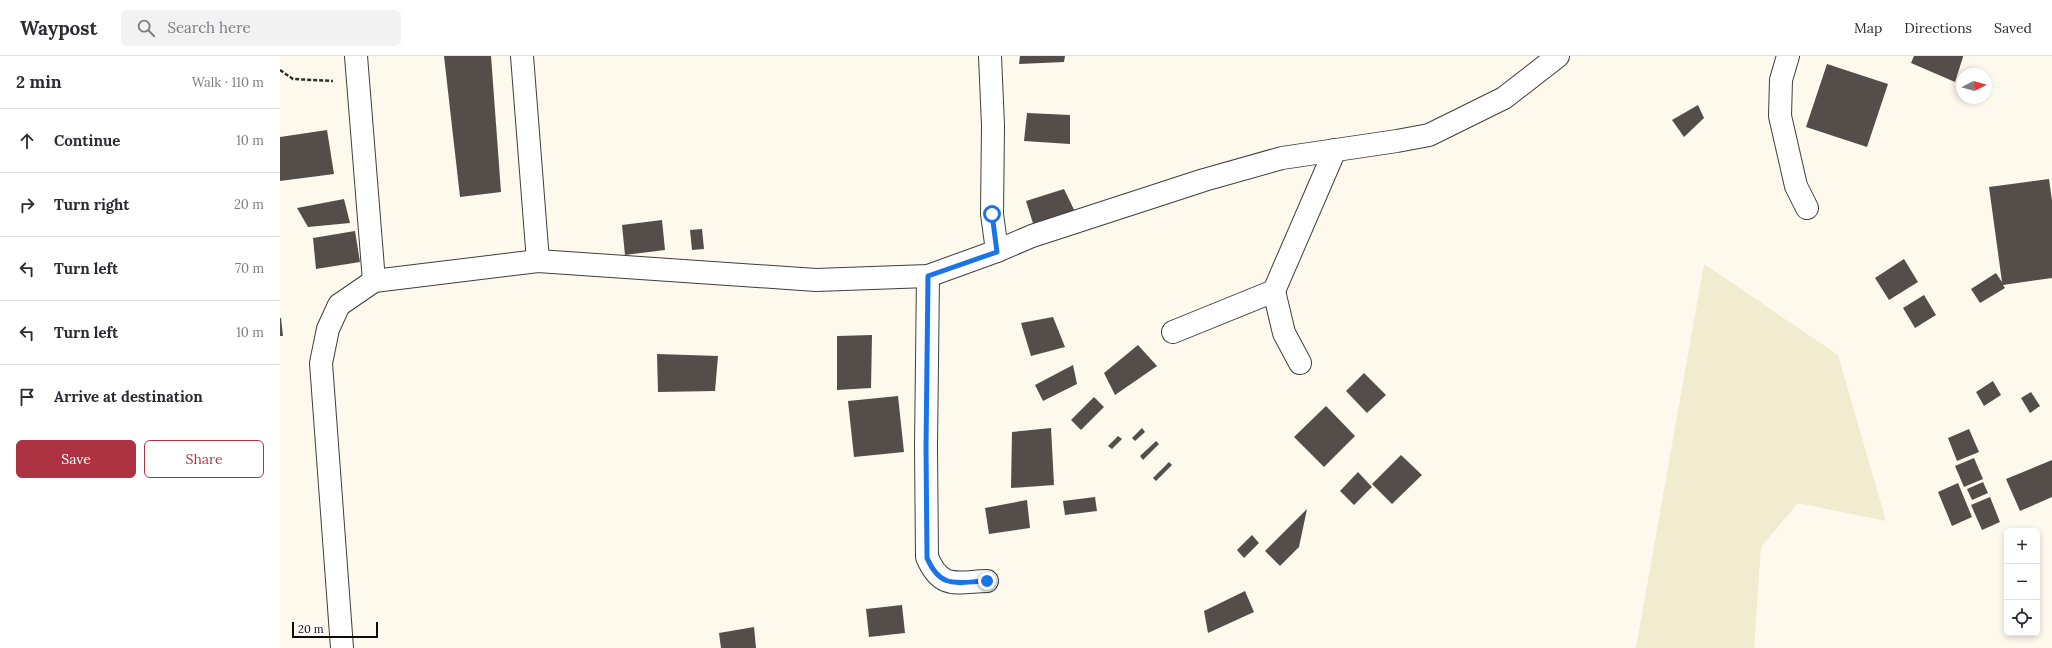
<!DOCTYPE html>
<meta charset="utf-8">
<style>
body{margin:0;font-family:Lora,serif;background:#f2f2f3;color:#2b2b33}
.controls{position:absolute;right:12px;bottom:12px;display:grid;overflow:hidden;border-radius:6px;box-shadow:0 2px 6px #0003}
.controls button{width:36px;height:36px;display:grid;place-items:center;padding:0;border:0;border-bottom:1px solid #e1e1e2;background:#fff;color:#2b2b33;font:20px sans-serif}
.compass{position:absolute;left:1676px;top:12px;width:36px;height:36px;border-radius:50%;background:#fff;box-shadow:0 2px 6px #0003;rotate:84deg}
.scale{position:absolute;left:12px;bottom:10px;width:86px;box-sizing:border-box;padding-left:4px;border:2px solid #0c0c0c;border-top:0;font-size:11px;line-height:14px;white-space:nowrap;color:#0c0c0c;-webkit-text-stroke:3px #fff;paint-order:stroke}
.stop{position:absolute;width:12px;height:12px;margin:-9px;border:3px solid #1a73e8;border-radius:50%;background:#fff}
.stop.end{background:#1a73e8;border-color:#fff;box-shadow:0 1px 4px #0008}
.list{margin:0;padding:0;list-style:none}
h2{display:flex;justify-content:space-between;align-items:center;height:52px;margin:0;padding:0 16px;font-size:17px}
h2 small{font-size:13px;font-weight:400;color:#7c7c81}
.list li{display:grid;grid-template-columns:26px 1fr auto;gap:12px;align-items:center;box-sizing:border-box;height:64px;padding:0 16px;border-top:1px solid #e1e1e2}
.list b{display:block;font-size:15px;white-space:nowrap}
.list em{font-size:13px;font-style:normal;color:#7c7c81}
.actions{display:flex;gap:8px;padding:12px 16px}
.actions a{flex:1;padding:9px 0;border:1px solid #ae3342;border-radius:6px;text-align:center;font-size:14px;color:#ae3342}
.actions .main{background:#ae3342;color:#fff}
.icon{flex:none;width:22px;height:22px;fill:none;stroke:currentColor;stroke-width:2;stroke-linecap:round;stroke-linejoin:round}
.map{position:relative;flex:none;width:1772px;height:592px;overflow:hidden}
header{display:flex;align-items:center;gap:24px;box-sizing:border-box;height:56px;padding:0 20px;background:#fff;border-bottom:1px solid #e1e1e2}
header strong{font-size:19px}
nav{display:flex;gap:22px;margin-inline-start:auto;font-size:14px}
.search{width:280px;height:36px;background:#f2f2f3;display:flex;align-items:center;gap:10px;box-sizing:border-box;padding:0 14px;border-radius:6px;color:#7c7c81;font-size:15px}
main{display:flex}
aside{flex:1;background:#fff}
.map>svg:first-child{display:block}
.farmland{fill:#f1ebd0}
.building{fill:#544d4a}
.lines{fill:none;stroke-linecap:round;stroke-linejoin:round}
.minor-casing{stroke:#3f3f3f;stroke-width:24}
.path{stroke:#2e2e2e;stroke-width:2.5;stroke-dasharray:4 2;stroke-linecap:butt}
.minor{stroke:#fff;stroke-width:22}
.route{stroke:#1a73e8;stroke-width:5}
</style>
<header>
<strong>Waypost</strong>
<div class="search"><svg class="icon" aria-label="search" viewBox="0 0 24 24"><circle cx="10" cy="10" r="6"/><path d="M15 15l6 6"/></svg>Search here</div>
<nav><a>Map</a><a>Directions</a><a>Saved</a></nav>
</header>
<main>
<aside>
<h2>2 min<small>Walk · 110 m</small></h2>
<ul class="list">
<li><svg class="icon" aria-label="ahead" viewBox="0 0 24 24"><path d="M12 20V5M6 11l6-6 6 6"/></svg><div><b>Continue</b></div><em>10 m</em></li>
<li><svg class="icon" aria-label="right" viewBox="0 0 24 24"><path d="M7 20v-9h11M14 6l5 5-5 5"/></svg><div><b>Turn right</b></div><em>20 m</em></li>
<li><svg class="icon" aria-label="left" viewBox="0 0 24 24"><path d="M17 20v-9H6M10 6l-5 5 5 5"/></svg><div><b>Turn left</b></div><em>70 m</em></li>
<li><svg class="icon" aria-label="left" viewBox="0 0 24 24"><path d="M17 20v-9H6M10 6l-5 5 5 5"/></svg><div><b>Turn left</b></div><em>10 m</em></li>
<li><svg class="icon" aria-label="arrive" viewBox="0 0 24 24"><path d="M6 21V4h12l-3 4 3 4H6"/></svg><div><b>Arrive at destination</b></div></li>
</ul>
<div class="actions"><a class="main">Save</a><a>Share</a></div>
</aside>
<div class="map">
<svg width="1772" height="592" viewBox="0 0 1772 592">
<rect width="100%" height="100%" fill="#fdf9ed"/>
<!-- farmland -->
<polygon class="farmland" points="1424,208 1558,299 1606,465 1518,447 1481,491 1474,592 1356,592"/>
<!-- building -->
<g class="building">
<polygon points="164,0 211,0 221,136 180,141"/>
<polygon points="740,0 785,0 784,6 739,8"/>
<polygon points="1634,0 1683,0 1683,1 1675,26 1631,7"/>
<polygon points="1547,8 1608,28 1587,91 1526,71"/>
<polygon points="1418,49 1424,62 1404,81 1392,64"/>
<polygon points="747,57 790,59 790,88 744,85"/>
<polygon points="47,74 54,118 0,125 0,81"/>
<polygon points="1769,123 1772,145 1772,222 1723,229 1725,232 1700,247 1691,233 1716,217 1722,226 1709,131"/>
<polygon points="784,133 798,162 756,177 746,145"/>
<polygon points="64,143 70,167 28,171 17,152"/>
<polygon points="382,164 385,194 345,199 342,169"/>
<polygon points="422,173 424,193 412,194 410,174"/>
<polygon points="75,175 80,206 36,213 33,182"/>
<polygon points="1624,203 1638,226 1609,244 1595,222"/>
<polygon points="1644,239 1656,259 1635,272 1623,252"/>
<polygon points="773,261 785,291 751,300 741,267"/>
<polygon points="0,262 1,262 3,280 0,280"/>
<polygon points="592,279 591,332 557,334 557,280"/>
<polygon points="858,289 877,310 835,339 824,317"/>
<polygon points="377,298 438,300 435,335 378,336"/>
<polygon points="793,309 797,328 763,345 755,329"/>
<polygon points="1084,317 1106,339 1087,357 1066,335"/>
<polygon points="1713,325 1721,339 1704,350 1696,336"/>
<polygon points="1751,336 1760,350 1750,357 1741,342"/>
<polygon points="618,340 624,396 574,401 568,345"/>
<polygon points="814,341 824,351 801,374 791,364"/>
<polygon points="1046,350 1075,380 1044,411 1014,381"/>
<polygon points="771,372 774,429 731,432 732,376"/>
<polygon points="862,372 865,376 855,385 852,382"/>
<polygon points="1689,373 1699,396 1677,405 1668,382"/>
<polygon points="838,380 842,383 832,393 828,390"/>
<polygon points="876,385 879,388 863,404 860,400"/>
<polygon points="1121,399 1142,419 1112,448 1092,428"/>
<polygon points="1694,402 1703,423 1684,431 1675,410"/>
<polygon points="1772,404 1772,441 1740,455 1726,423"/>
<polygon points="889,406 892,409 876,425 873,422"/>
<polygon points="1078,416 1092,431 1074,449 1060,435"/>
<polygon points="1703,426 1708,437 1692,444 1687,433"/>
<polygon points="1678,427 1692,461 1672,470 1658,436"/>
<polygon points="815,441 817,455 785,459 783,445"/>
<polygon points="1710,441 1720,466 1702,474 1691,449"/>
<polygon points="747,444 750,472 709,478 705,452"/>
<polygon points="1027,453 1019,491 1000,510 985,495"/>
<polygon points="972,479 979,487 964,502 957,494"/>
<polygon points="965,535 974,556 928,577 924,555"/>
<polygon points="622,549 625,577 589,581 586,553"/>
<polygon points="474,571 476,592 441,592 439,577"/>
</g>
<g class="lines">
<!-- minor casing -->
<g class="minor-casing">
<g id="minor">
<polyline points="242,0 258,205"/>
<polyline points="710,0 713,69 712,158 717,195"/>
<polyline points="1508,0 1501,24 1500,60 1516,130 1527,152"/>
<path d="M648,220L646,391L647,501C661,534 676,526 707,525"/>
<polyline points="94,225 258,205 536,224 648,220 717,195 752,180 924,124 1002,102 1117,85 1149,79 1224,42 1278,0"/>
<polyline points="994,235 1004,277 1020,307"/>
<polyline points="893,276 994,235 1055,94"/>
<polyline points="62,592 41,307 48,273 59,249 94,225 76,0"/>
</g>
</g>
<!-- path -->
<polyline class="path" points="0,14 13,23 53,25"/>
<!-- minor -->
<use href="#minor" class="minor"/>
</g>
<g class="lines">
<!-- route -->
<path class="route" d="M707,525C677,526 661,534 647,502L646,391L648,220L717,196L712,158"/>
</g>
</svg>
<div class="controls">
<button>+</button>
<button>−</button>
<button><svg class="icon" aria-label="locate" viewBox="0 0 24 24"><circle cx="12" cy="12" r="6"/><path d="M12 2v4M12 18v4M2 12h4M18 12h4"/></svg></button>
</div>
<svg class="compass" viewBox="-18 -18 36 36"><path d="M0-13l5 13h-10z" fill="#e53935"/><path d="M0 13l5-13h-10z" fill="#7c7c81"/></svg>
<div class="scale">20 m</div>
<div class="stop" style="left:712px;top:158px"></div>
<div class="stop end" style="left:707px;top:525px"></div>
</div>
</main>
